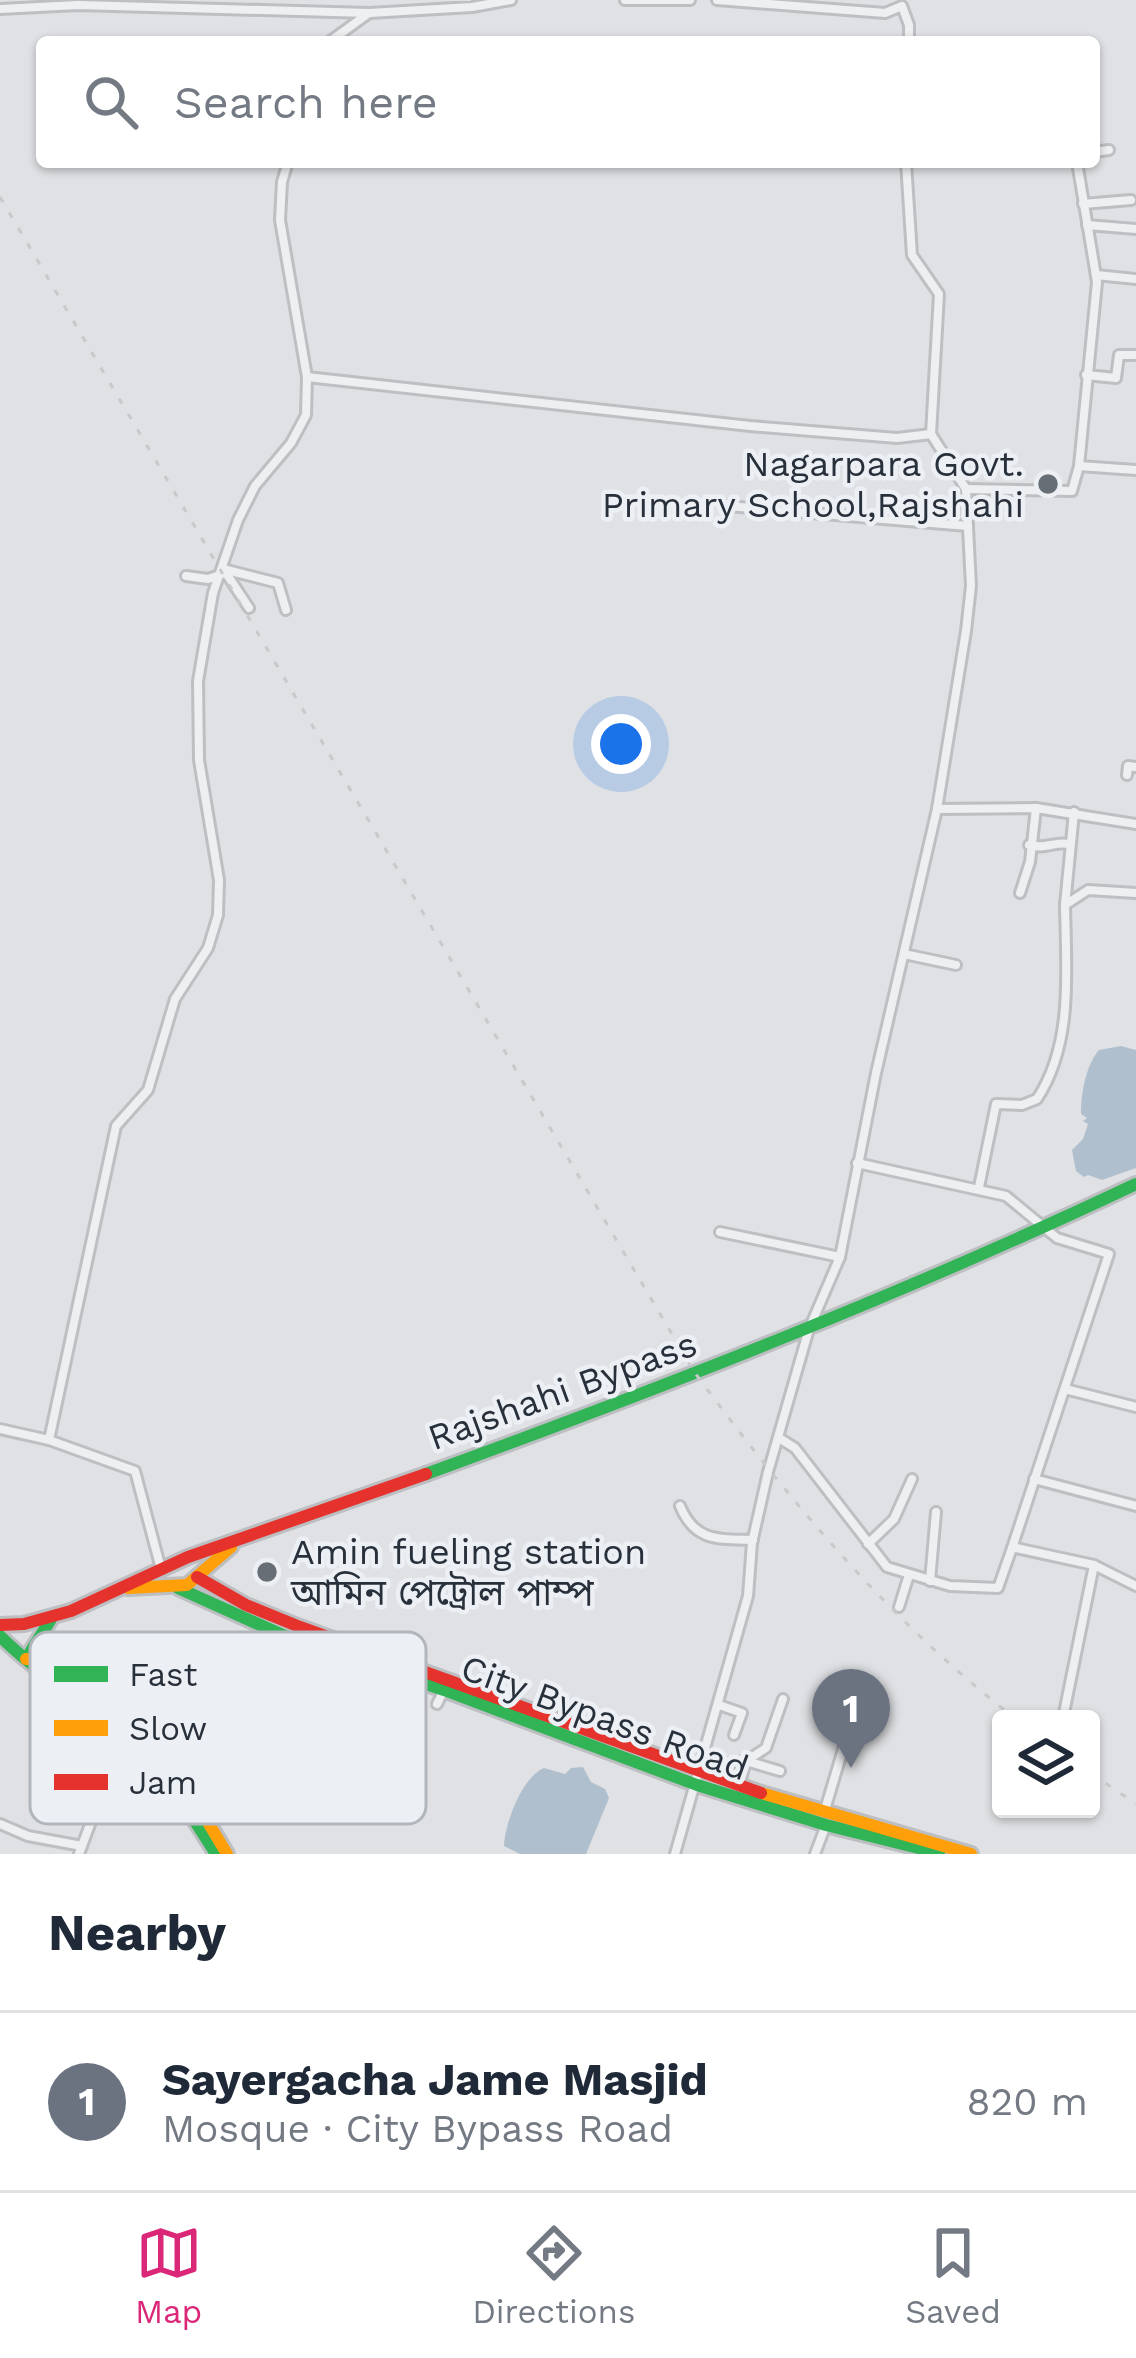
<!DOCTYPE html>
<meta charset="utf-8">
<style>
body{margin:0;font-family:"Work Sans","Noto Sans Bengali",sans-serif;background:#f2f2f3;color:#1f2937}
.controls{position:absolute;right:36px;bottom:36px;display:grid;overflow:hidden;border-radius:12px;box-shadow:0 3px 9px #0004}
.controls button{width:108px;height:108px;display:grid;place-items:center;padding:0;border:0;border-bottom:3px solid #e0e1e3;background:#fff;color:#1f2937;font:60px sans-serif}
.you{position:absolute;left:621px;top:744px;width:42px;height:42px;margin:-30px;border:9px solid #fff;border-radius:50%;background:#1a73e8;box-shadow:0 0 0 18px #1a73e833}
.badge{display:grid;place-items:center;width:78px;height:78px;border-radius:50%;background:#db2777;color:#fff;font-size:39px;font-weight:700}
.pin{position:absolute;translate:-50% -99px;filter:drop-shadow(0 3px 6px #0008)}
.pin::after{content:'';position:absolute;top:63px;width:42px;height:36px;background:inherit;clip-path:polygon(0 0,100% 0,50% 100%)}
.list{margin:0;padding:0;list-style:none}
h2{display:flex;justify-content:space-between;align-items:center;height:156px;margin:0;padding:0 48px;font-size:51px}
h2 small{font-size:39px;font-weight:400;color:#747a83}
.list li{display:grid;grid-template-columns:78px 1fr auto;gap:36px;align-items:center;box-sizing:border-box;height:180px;padding:0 48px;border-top:3px solid #e0e1e3}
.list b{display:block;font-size:45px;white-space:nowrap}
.list p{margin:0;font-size:39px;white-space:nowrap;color:#747a83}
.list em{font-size:39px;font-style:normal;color:#747a83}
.icon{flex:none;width:66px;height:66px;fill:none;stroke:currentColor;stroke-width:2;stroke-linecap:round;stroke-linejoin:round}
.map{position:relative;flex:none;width:1136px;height:1854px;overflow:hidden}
.search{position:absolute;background:#fff;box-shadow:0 3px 9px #0004;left:36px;right:36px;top:36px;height:132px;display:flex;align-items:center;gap:30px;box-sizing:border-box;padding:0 42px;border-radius:12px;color:#747a83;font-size:45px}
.sheet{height:336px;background:#fff}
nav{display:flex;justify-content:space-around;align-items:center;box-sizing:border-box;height:168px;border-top:3px solid #e0e1e3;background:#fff;font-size:33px;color:#747a83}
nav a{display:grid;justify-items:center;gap:6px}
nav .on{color:#db2777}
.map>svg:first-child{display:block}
.water{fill:#afbfcd}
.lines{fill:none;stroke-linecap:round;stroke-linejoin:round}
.street-casing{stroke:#bdbfc2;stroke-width:14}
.fast-casing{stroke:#bcbec1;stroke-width:18}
.slow-casing{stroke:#bcbec1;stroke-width:18}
.jam-casing{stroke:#bcbec1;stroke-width:18}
.street{stroke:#eeeff1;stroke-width:8}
.fast{stroke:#30b455;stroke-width:12}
.slow{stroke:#ff9f0a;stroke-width:12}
.jam{stroke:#e5322d;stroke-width:12}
.rail{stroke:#c8c9cb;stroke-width:3;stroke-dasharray:6 12;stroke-linecap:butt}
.poi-dot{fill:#686e76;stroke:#ecf0f4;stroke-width:4.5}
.labels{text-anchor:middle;stroke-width:9;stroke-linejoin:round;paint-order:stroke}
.poi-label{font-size:36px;fill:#28303b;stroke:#ecf0f4;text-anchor:end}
.street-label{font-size:36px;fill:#28303b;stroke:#ecf0f4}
.key{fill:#ecf0f4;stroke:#b1b6bc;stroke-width:3}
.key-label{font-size:33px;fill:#28303b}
</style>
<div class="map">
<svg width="1136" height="1854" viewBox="0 0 1136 1854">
<rect width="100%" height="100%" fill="#dfe1e4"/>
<!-- water -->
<g class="water">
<path d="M1121,1046L1136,1050V1168L1102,1180L1088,1175L1084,1177L1076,1171L1072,1150L1083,1139L1088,1124L1083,1121L1087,1118L1081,1114C1081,1093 1086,1065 1099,1050Z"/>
<path d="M583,1767L591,1782L605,1789L609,1798L586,1854H520L504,1846C505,1823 522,1777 544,1768L565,1774L571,1768Z"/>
</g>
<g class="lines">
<!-- street casing -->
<g class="street-casing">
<g id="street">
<polyline points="625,0 690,0"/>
<polyline points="717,0 885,13 902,6 909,25 909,42"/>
<polyline points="0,9 78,5 369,13"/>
<polyline points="329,42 369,13 472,7 511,0"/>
<polyline points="1094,152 1109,150"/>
<polyline points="288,162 282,182 280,220 307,377"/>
<polyline points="1077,162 1097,282 1079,466"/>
<polyline points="1083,204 1131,200"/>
<polyline points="1087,225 1136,229"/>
<polyline points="1096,275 1136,279"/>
<polyline points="1086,375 1116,378 1119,355 1136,355"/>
<polyline points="966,489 1072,491 1079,466 1136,470"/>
<polyline points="727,506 968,526"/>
<polyline points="223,569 278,583 286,610"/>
<polyline points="224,570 249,608"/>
<polyline points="186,576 208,579 220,575"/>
<polyline points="1127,775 1128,766 1136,767"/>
<polyline points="937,809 1036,808 1136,824"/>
<path d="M1029,845C1045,850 1054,841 1069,844"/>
<polyline points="1020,893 1030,862 1036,808"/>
<polyline points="1065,905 1074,812"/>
<polyline points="904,954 956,965"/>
<polyline points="857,1163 1006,1196 1057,1238 1109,1254 1012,1548"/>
<path d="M979,1187L996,1104L1022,1105L1037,1099C1074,1043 1066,969 1065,905L1088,890L1136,893"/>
<polyline points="720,1232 840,1257"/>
<polyline points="1065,1389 1136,1407"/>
<polyline points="0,1429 49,1440"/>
<polyline points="779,1438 795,1448 887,1567 950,1586 998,1588 1012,1548 1016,1548 1094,1565 1136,1586"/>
<polyline points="1034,1479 1136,1506"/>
<path d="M680,1506C695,1542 718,1539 753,1540"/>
<polyline points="868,1544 894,1519 912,1479"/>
<polyline points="161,1569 135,1471 49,1440 116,1126 148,1090 175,999 208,948 218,915 219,880 199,760 198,681 213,593 238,520 255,486 291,443 306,415 307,377 750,426 897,438 931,434"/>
<polyline points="930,1581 936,1512"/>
<polyline points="899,1607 909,1575"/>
<polyline points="437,1704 444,1690"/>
<polyline points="719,1705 742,1713 734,1735"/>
<polyline points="1063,1718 1094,1565"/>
<polyline points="706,1774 711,1773 716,1765 746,1761 780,1771"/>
<polyline points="739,1786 746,1761 766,1748 783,1699"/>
<polyline points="824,1813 855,1709"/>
<polyline points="0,1824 28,1836 82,1846"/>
<polyline points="79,1854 123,1736"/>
<polyline points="675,1854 748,1596 752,1543 768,1472 809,1329 840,1257 876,1073 937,809 966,631 971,586 966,489 931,434 939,294 912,255 906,162"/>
<polyline points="815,1854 826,1825"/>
</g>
</g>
<!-- fast casing -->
<g class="fast-casing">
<g id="fast">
<path d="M426,1474C667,1386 904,1294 1136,1184"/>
<polyline points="178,1588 287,1637 444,1690 697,1785 826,1825 939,1853"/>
<path d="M0,1636C40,1676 90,1703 132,1742C166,1773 191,1815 216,1854"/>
<polyline points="26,1659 51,1619"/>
</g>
</g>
<!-- slow casing -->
<g class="slow-casing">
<g id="slow">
<polyline points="128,1588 187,1585 231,1547"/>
<polyline points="26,1659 38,1660 136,1730 185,1784 227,1854"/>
<polyline points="761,1793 971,1854"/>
</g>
</g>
<!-- jam casing -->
<g class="jam-casing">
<g id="jam">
<polyline points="197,1577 246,1605 300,1627 761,1793"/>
<polyline points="0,1625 24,1624 71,1611 188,1557 426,1474"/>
</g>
</g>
<!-- street -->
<use href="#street" class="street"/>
<!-- fast -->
<use href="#fast" class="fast"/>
<!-- slow -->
<use href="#slow" class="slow"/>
<!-- jam -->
<use href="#jam" class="jam"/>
<!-- rail -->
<g class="rail">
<path d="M0,197L695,1373C790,1501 889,1621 1016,1719"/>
<polyline points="1091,1773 1136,1804"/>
</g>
</g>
<!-- markers -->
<g class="poi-dot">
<circle cx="1048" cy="484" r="12"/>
<circle cx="267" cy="1572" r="12"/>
</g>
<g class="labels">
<!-- poi labels -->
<g class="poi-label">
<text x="1024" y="476">Nagarpara Govt.<tspan x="1024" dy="41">Primary School,Rajshahi</tspan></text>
<text x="291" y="1564" text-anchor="start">Amin fueling station<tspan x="291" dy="41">আমিন পেট্রোল পাম্প</tspan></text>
</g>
<!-- street labels -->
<g class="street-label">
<text transform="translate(562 1390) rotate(-20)" y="13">Rajshahi Bypass</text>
<text transform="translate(605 1717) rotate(20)" y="13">City Bypass Road</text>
</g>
</g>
<!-- legend -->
<rect x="30" y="1632" width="396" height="192" rx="18" class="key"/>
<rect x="54" y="1666" width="54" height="16" fill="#30b455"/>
<rect x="54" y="1720" width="54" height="16" fill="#ff9f0a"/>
<rect x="54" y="1774" width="54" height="16" fill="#e5322d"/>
<g class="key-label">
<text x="129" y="1686">Fast</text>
<text x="129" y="1740">Slow</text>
<text x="129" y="1794">Jam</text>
</g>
</svg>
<div class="controls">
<button><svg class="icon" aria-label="layers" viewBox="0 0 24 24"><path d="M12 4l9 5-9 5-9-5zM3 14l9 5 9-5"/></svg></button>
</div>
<div class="you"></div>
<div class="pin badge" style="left:851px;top:1768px;background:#6b7280">1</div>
<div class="search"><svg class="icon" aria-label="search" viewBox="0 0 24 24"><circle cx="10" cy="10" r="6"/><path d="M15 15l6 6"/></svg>Search here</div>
</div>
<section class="sheet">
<h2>Nearby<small></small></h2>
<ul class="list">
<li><span class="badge" style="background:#6b7280">1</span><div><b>Sayergacha Jame Masjid</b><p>Mosque · City Bypass Road</p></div><em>820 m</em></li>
</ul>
</section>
<nav>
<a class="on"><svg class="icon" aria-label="map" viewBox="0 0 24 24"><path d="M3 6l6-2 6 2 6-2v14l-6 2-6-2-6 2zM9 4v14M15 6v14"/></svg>Map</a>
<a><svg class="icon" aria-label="directions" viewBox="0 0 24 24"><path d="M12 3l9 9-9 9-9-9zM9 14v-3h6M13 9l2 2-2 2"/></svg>Directions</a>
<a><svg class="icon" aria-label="saved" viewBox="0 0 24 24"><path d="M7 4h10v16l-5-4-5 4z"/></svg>Saved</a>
</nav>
